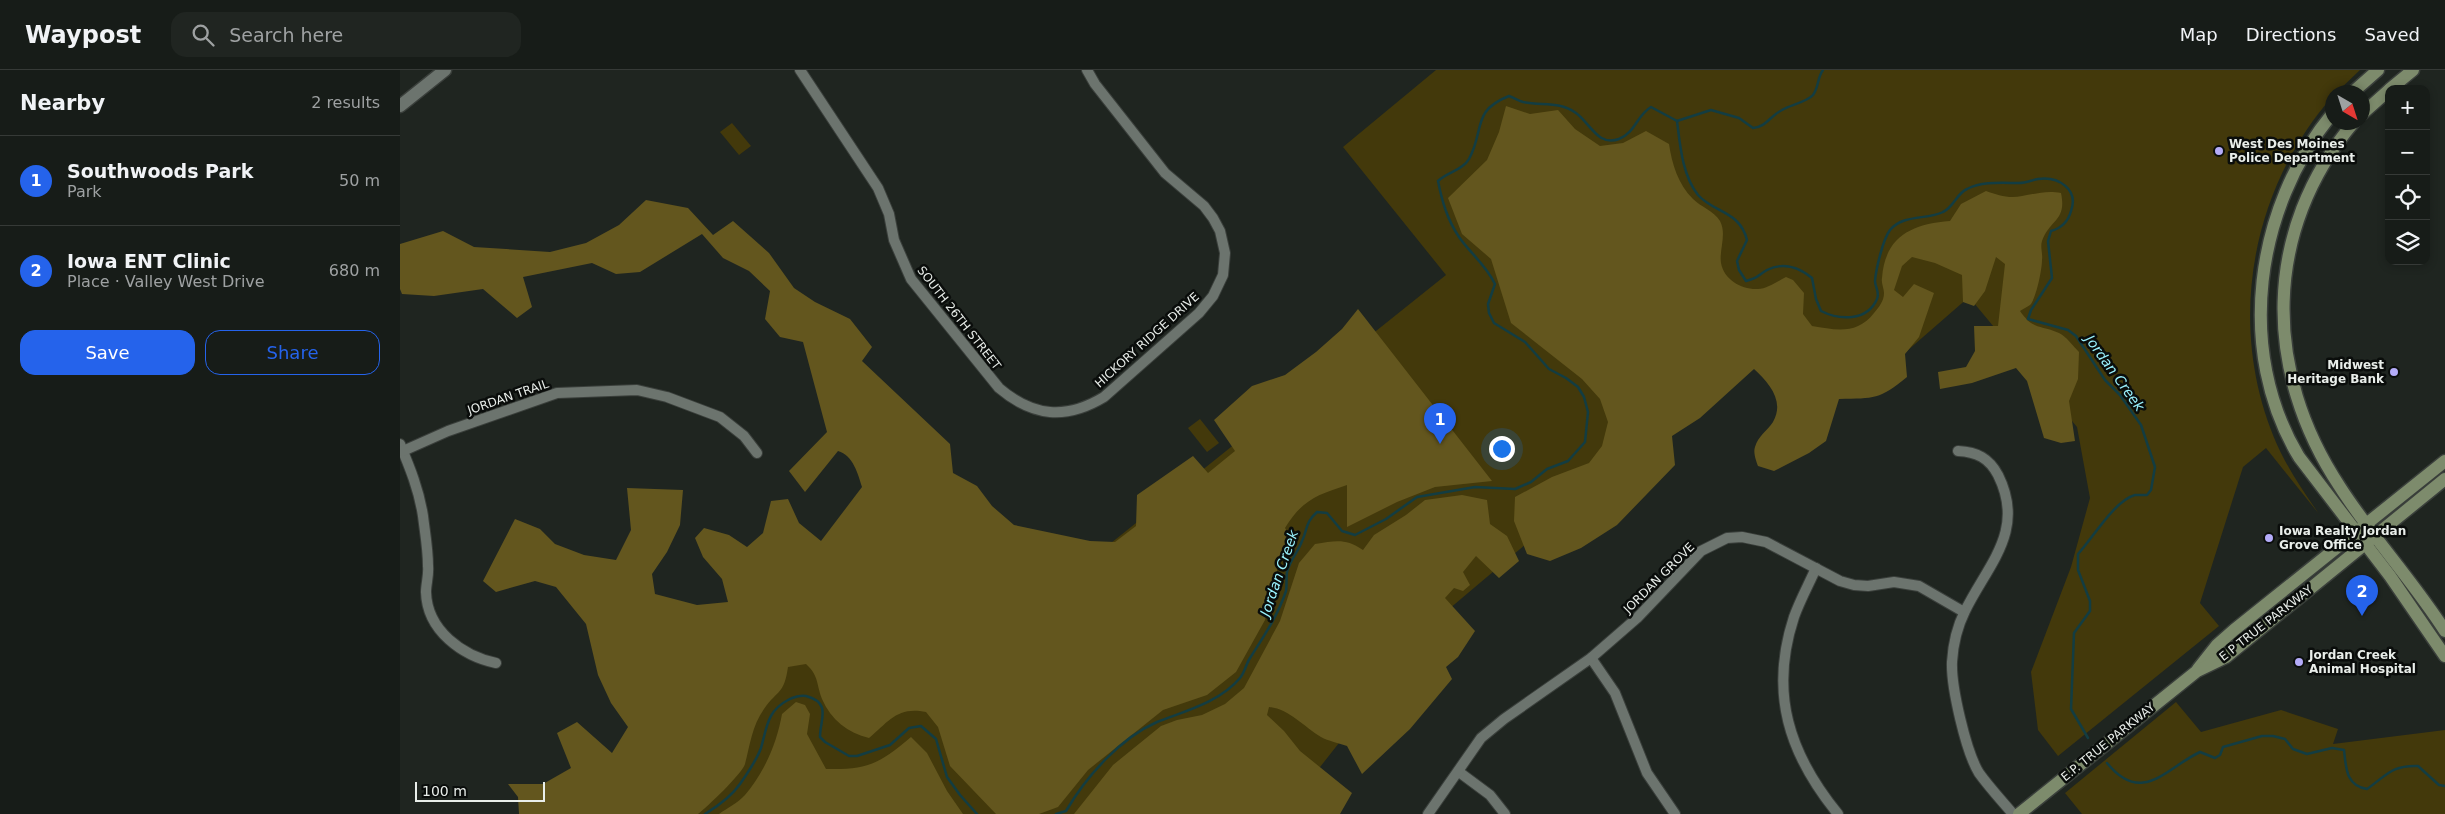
<!DOCTYPE html>
<meta charset="utf-8">
<style>
body{margin:0;font-family:"DejaVu Sans",sans-serif;background:#202521;color:#f1f3f6}
.controls{position:absolute;right:15px;top:15px;display:grid;overflow:hidden;border-radius:10px;box-shadow:0 2px 8px #0003}
.controls button{width:45px;height:45px;display:grid;place-items:center;padding:0;border:0;border-bottom:1px solid #363a37;background:#171c18;color:#f1f3f6;font:25px sans-serif}
.compass{position:absolute;left:1925px;top:15px;width:45px;height:45px;border-radius:50%;background:#171c18;box-shadow:0 2px 8px #0003;rotate:141deg}
.scale{position:absolute;left:15px;bottom:12px;width:130px;box-sizing:border-box;padding-left:5px;border:2px solid #e9eeea;border-top:0;font-size:14px;line-height:18px;white-space:nowrap;color:#e9eeea;-webkit-text-stroke:4px #0a0d0b;paint-order:stroke}
.you{position:absolute;left:1101px;top:378px;width:18px;height:18px;margin:-12px;border:4px solid #fff;border-radius:50%;background:#1a73e8;box-shadow:0 0 0 8px #1a73e833}
.badge{display:grid;place-items:center;width:32px;height:32px;border-radius:50%;background:#2563eb;color:#fff;font-size:16px;font-weight:700}
.pin{position:absolute;translate:-50% -41px;filter:drop-shadow(0 1px 2px #0008)}
.pin::after{content:'';position:absolute;top:26px;width:18px;height:15px;background:inherit;clip-path:polygon(0 0,100% 0,50% 100%)}
.list{margin:0;padding:0;list-style:none}
h2{display:flex;justify-content:space-between;align-items:center;height:65px;margin:0;padding:0 20px;font-size:21px}
h2 small{font-size:16px;font-weight:400;color:#9ea1a2}
.list li{display:grid;grid-template-columns:32px 1fr auto;gap:15px;align-items:center;box-sizing:border-box;height:90px;padding:0 20px;border-top:1px solid #363a37}
.list b{display:block;font-size:19px;white-space:nowrap}
.list p{margin:0;font-size:16px;white-space:nowrap;color:#9ea1a2}
.list em{font-size:16px;font-style:normal;color:#9ea1a2}
.actions{display:flex;gap:10px;padding:15px 20px}
.actions a{flex:1;padding:11px 0;border:1px solid #2563eb;border-radius:15px;text-align:center;font-size:18px;color:#2563eb}
.actions .main{background:#2563eb;color:#fff}
.icon{flex:none;width:28px;height:28px;fill:none;stroke:currentColor;stroke-width:2;stroke-linecap:round;stroke-linejoin:round}
.map{position:relative;flex:none;width:2045px;height:744px;overflow:hidden}
header{display:flex;align-items:center;gap:30px;box-sizing:border-box;height:70px;padding:0 25px;background:#171c18;border-bottom:1px solid #363a37}
header strong{font-size:24px}
nav{display:flex;gap:28px;margin-inline-start:auto;font-size:18px}
.search{width:350px;height:45px;background:#202521;display:flex;align-items:center;gap:12px;box-sizing:border-box;padding:0 18px;border-radius:15px;color:#9ea1a2;font-size:19px}
main{display:flex}
aside{flex:1;background:#171c18}
.map>svg:first-child{display:block}
.green{fill:#43390b}
.forest{fill:#63561e}
.lines{fill:none;stroke-linecap:round;stroke-linejoin:round}
.stream{stroke:#133d42;stroke-width:2.5}
.minor-casing{stroke:#3a3f3b;stroke-width:12}
.tertiary-casing{stroke:#3a3f3b;stroke-width:15}
.secondary-casing{stroke:#3a3f3b;stroke-width:15}
.minor{stroke:#6c746e;stroke-width:10}
.tertiary{stroke:#6c746e;stroke-width:12}
.secondary{stroke:#7d8b6c;stroke-width:12}
.poi-dot{fill:#b4acf9;stroke:#0a0d0b;stroke-width:2}
.labels{text-anchor:middle;stroke-width:5;stroke-linejoin:round;paint-order:stroke}
.poi-label{font-size:12px;font-weight:bold;fill:#e9eeea;stroke:#0a0d0b;text-anchor:start}
.street-label{font-size:12px;fill:#e9eeea;stroke:#0a0d0b}
.water-label{font-size:14px;font-style:italic;fill:#9af2fd;stroke:#0a0d0b}
</style>
<header>
<strong>Waypost</strong>
<div class="search"><svg class="icon" aria-label="search" viewBox="0 0 24 24"><circle cx="10" cy="10" r="6"/><path d="M15 15l6 6"/></svg>Search here</div>
<nav><a>Map</a><a>Directions</a><a>Saved</a></nav>
</header>
<main>
<aside>
<h2>Nearby<small>2 results</small></h2>
<ul class="list">
<li><span class="badge">1</span><div><b>Southwoods Park</b><p>Park</p></div><em>50 m</em></li>
<li><span class="badge">2</span><div><b>Iowa ENT Clinic</b><p>Place · Valley West Drive</p></div><em>680 m</em></li>
</ul>
<div class="actions"><a class="main">Save</a><a>Share</a></div>
</aside>
<div class="map">
<svg width="2045" height="744" viewBox="0 0 2045 744">
<rect width="100%" height="100%" fill="#1f2520"/>
<!-- green -->
<g class="green">
<path d="M1036,0H1960L1937,22H1932V27C1847,124 1825,266 1881,383C1892,405 1905,424 1919,444L1866,378L1843,397L1800,533L1819,556L1658,686L1638,660L1631,602L1671,497L1690,428L1677,357L1569,227L1453,328L1354,287L1209,404L1036,550L883,744H161L553,431L636,533L1046,205L943,77Z"/>
<polygon points="332,53 351,76 339,85 320,62"/>
<polygon points="800,349 819,373 807,382 788,358"/>
<polygon points="1776,632 1801,662 1881,640 1938,659 1933,674 2045,660 2045,744 1682,744 1665,723"/>
</g>
<!-- forest -->
<g class="forest">
<path d="M1106,36L1130,44L1158,40L1175,59L1200,76L1223,73L1246,61L1269,74C1272,94 1278,114 1293,129C1301,137 1314,141 1320,151C1327,164 1319,180 1321,193C1324,210 1342,220 1358,219C1367,219 1378,211 1386,207L1393,210L1404,223L1403,244L1412,256C1436,260 1457,265 1474,243C1479,237 1484,231 1484,223C1484,218 1481,213 1482,208C1485,167 1511,154 1550,151L1561,134L1586,121C1598,125 1609,129 1622,126C1636,124 1646,120 1661,123C1667,151 1650,149 1642,171C1640,177 1643,184 1642,190C1642,200 1636,229 1630,235C1627,237 1623,239 1620,241C1633,260 1640,255 1659,263C1666,266 1673,276 1679,282L1678,309L1669,331L1675,371L1661,373L1644,368L1627,311L1616,298L1572,313L1540,319L1538,302L1566,297L1575,281L1574,256H1598L1605,194L1596,187L1585,221L1574,236L1563,232L1562,205L1535,193L1512,187L1502,196L1494,220L1503,227L1514,214L1534,223L1519,267L1505,284L1507,307C1479,330 1475,328 1439,329L1426,371L1409,383L1374,401L1358,396C1356,391 1353,382 1355,377C1358,366 1367,361 1373,352C1385,331 1369,313 1354,299L1300,348L1272,366L1275,395L1217,455L1181,478L1150,491L1127,484L1114,451L1115,427L1152,407L1189,393L1202,376L1208,352L1200,329L1182,309L1111,253L1091,189L1062,164L1048,128L1087,90L1099,62Z"/>
<path d="M246,130L288,138L313,165L333,151L369,183L394,218L415,232L450,249L472,277L462,291L550,374L553,403L577,416L592,436L614,455L690,471L715,472L736,456L737,425L793,386L808,403L835,381L814,350L852,316L885,305L916,282L942,259L958,239L1092,411L1035,417L997,432L947,457V415C917,425 902,430 885,458L892,470L877,489V508L865,550L836,602L807,625L763,640L688,700L658,737L639,744H596L550,696L538,657L526,642C498,636 489,651 469,668C448,663 431,650 422,629C416,613 419,606 406,594L388,597C384,625 378,619 364,639C352,656 350,675 345,694C342,704 307,737 298,744H119L118,727L108,714H143L171,698L157,663L177,652L212,683L228,657L211,633L198,605L186,554L156,517L135,511L96,522L83,511L115,449L140,459L155,474L184,485L216,490L231,460L227,418L283,420L280,455L267,482L252,504L255,524L297,535L328,532L322,509L303,487L295,468L304,458L329,465L347,477L363,463L371,431L388,429L399,453L421,471L462,417C458,404 453,385 438,381L405,422L389,401L427,362L403,272L380,267L365,249L370,221L349,201L323,188L302,164L240,202L216,204L192,193L123,207L132,237L117,248L83,219L34,226L2,224L0,219V174L43,161L74,177L150,182L186,173L219,155Z"/>
<path d="M1062,425L1087,430L1090,454L1107,466L1119,491L1099,508L1076,486L1063,502L1070,515L1063,521L1054,518L1045,528L1075,561L1058,587L1046,597L1052,609L1010,659L962,704L947,676C939,673 928,671 921,667C904,657 889,639 869,637L867,645L884,661L900,681L952,723L940,744H674L713,695L761,656L777,650L802,645L825,634L844,618L880,551L899,493L915,474C936,471 945,468 963,480L974,465L1006,445L1025,430Z"/>
<path d="M396,632L405,635L410,644L407,664L426,699C468,700 479,694 511,667L527,683L547,721L563,744H319C327,738 338,733 345,725C364,703 377,673 382,644Z"/>
</g>
<g class="lines">
<!-- stream -->
<g class="stream">
<path d="M1277,51C1280,74 1282,105 1298,125C1314,143 1340,141 1347,170L1337,191L1339,200L1346,211C1359,208 1358,205 1367,200C1383,192 1399,197 1412,208L1416,229L1421,241C1439,250 1467,252 1477,229C1480,222 1475,217 1475,211C1476,199 1483,169 1490,160C1503,144 1527,150 1543,142C1554,137 1556,124 1567,119C1583,111 1602,113 1619,113C1626,113 1632,110 1638,109C1658,106 1679,119 1671,141C1668,152 1662,158 1651,161L1648,171L1652,208L1631,240L1628,249L1668,260L1676,266L1705,310L1720,325L1741,355L1755,397L1751,420L1747,425C1744,425 1739,425 1735,425C1714,431 1693,468 1678,484V500L1690,531V541L1674,563L1671,639L1688,668"/>
<path d="M1277,51L1311,40L1339,48L1353,58C1366,57 1370,46 1382,40C1390,35 1407,32 1413,25C1419,17 1417,8 1423,0"/>
<path d="M1707,693C1742,736 1766,698 1800,682L1815,688L1820,685L1823,677L1862,666H1873L1885,669L1893,679L1907,684L1932,678L1944,680C1946,698 1946,716 1967,719C1987,705 1992,695 2018,696L2039,715L2045,716"/>
<path d="M305,744C318,736 331,727 340,714C347,704 357,689 361,678C367,657 367,641 388,630C393,627 401,625 406,626C432,633 420,649 420,667L425,672L449,686H457L490,675L509,658L521,656L536,669L547,707L560,725L577,744"/>
<path d="M656,744L666,741C686,707 720,668 757,652C785,641 820,632 840,608C845,602 846,594 850,588C864,566 878,545 886,521C887,515 886,508 887,502C890,490 898,482 902,471C908,458 905,453 917,442L927,443L942,461L955,465L986,449L1017,427L1075,417L1115,419L1131,412L1147,399L1168,391L1185,372L1188,342L1184,327L1178,317L1166,308L1149,299L1125,272L1094,253L1089,243L1088,234L1095,214C1086,195 1070,183 1059,167C1047,149 1042,131 1038,111C1047,102 1063,100 1069,89C1085,60 1071,41 1109,26C1114,28 1119,31 1123,32C1142,36 1160,31 1176,43C1190,53 1198,77 1219,69C1235,63 1237,45 1251,37L1277,51"/>
</g>
<!-- minor casing -->
<g class="minor-casing">
<g id="minor">
<path d="M400,0L478,118L489,144L494,170L511,209L599,318C633,347 666,350 704,327L799,243L813,226L823,205L825,183L820,161L813,148L804,136L765,103L695,14L687,0"/>
<path d="M0,374C10,398 19,420 23,446C25,463 28,479 28,496C29,505 26,514 26,522C27,561 63,586 96,593"/>
<polyline points="3,381 48,361 157,323 237,320 267,327 320,347 344,366 357,383"/>
<path d="M1558,381C1577,382 1589,388 1598,405C1626,461 1588,494 1565,541C1557,557 1553,575 1552,592C1551,617 1566,682 1579,703C1589,717 1602,731 1613,744"/>
<path d="M1416,498C1409,514 1400,530 1394,547C1369,623 1389,684 1438,744"/>
<polyline points="1191,588 1215,623 1247,703 1275,744"/>
<polyline points="1059,702 1090,725 1105,744"/>
<polyline points="1028,744 1081,668 1104,649 1191,588 1237,548 1301,481 1327,468 1342,467 1366,472 1440,511 1454,515 1468,516 1494,512 1519,516 1564,542"/>
</g>
</g>
<!-- tertiary casing -->
<g class="tertiary-casing">
<polyline id="tertiary" points="0,36 45,0"/>
</g>
<!-- secondary casing -->
<g class="secondary-casing">
<g id="secondary">
<polyline points="1990,19 2013,0"/>
<polyline points="1953,22 1978,0"/>
<path d="M1932,44C1855,138 1835,281 1899,387L1990,506L2045,586"/>
<polyline points="1962,44 1989,20"/>
<path d="M1954,52C1862,161 1863,301 1940,417C1972,467 2013,511 2045,561"/>
<polyline points="1798,599 1817,575 1834,560 2045,391"/>
<polyline points="1619,744 1797,601 1826,587 2045,409"/>
</g>
</g>
<!-- minor -->
<use href="#minor" class="minor"/>
<!-- tertiary -->
<use href="#tertiary" class="tertiary"/>
<!-- secondary -->
<use href="#secondary" class="secondary"/>
</g>
<!-- markers -->
<g class="poi-dot">
<circle cx="1819" cy="81" r="5"/>
<circle cx="1994" cy="302" r="5"/>
<circle cx="1869" cy="468" r="5"/>
<circle cx="1899" cy="592" r="5"/>
</g>
<g class="labels">
<!-- poi labels -->
<g class="poi-label">
<text x="1829" y="78">West Des Moines<tspan x="1829" dy="14">Police Department</tspan></text>
<text x="1984" y="299" text-anchor="end">Midwest<tspan x="1984" dy="14">Heritage Bank</tspan></text>
<text x="1879" y="465">Iowa Realty Jordan<tspan x="1879" dy="14">Grove Office</tspan></text>
<text x="1909" y="589">Jordan Creek<tspan x="1909" dy="14">Animal Hospital</tspan></text>
</g>
<!-- street labels -->
<g class="street-label">
<text transform="translate(559 248) rotate(52)" y="4">SOUTH 26TH STREET</text>
<text transform="translate(747 270) rotate(-42)" y="4">HICKORY RIDGE DRIVE</text>
<text transform="translate(108 327) rotate(-19)" y="4">JORDAN TRAIL</text>
<text transform="translate(1259 508) rotate(-45)" y="4">JORDAN GROVE</text>
<text transform="translate(1866 553) rotate(-38)" y="4">E P TRUE PARKWAY</text>
<text transform="translate(1708 672) rotate(-39)" y="4">E.P. TRUE PARKWAY</text>
</g>
<!-- water labels -->
<g class="water-label">
<text transform="translate(1715 303) rotate(54)" y="5">Jordan Creek</text>
<text transform="translate(879 503) rotate(-71)" y="5">Jordan Creek</text>
</g>
</g>
</svg>
<div class="controls">
<button>+</button>
<button>−</button>
<button><svg class="icon" aria-label="locate" viewBox="0 0 24 24"><circle cx="12" cy="12" r="6"/><path d="M12 2v4M12 18v4M2 12h4M18 12h4"/></svg></button>
<button><svg class="icon" aria-label="layers" viewBox="0 0 24 24"><path d="M12 4l9 5-9 5-9-5zM3 14l9 5 9-5"/></svg></button>
</div>
<svg class="compass" viewBox="-18 -18 36 36"><path d="M0-13l5 13h-10z" fill="#e53935"/><path d="M0 13l5-13h-10z" fill="#9ea1a2"/></svg>
<div class="scale">100 m</div>
<div class="you"></div>
<div class="pin badge" style="left:1040px;top:374px">1</div>
<div class="pin badge" style="left:1962px;top:546px">2</div>
</div>
</main>
